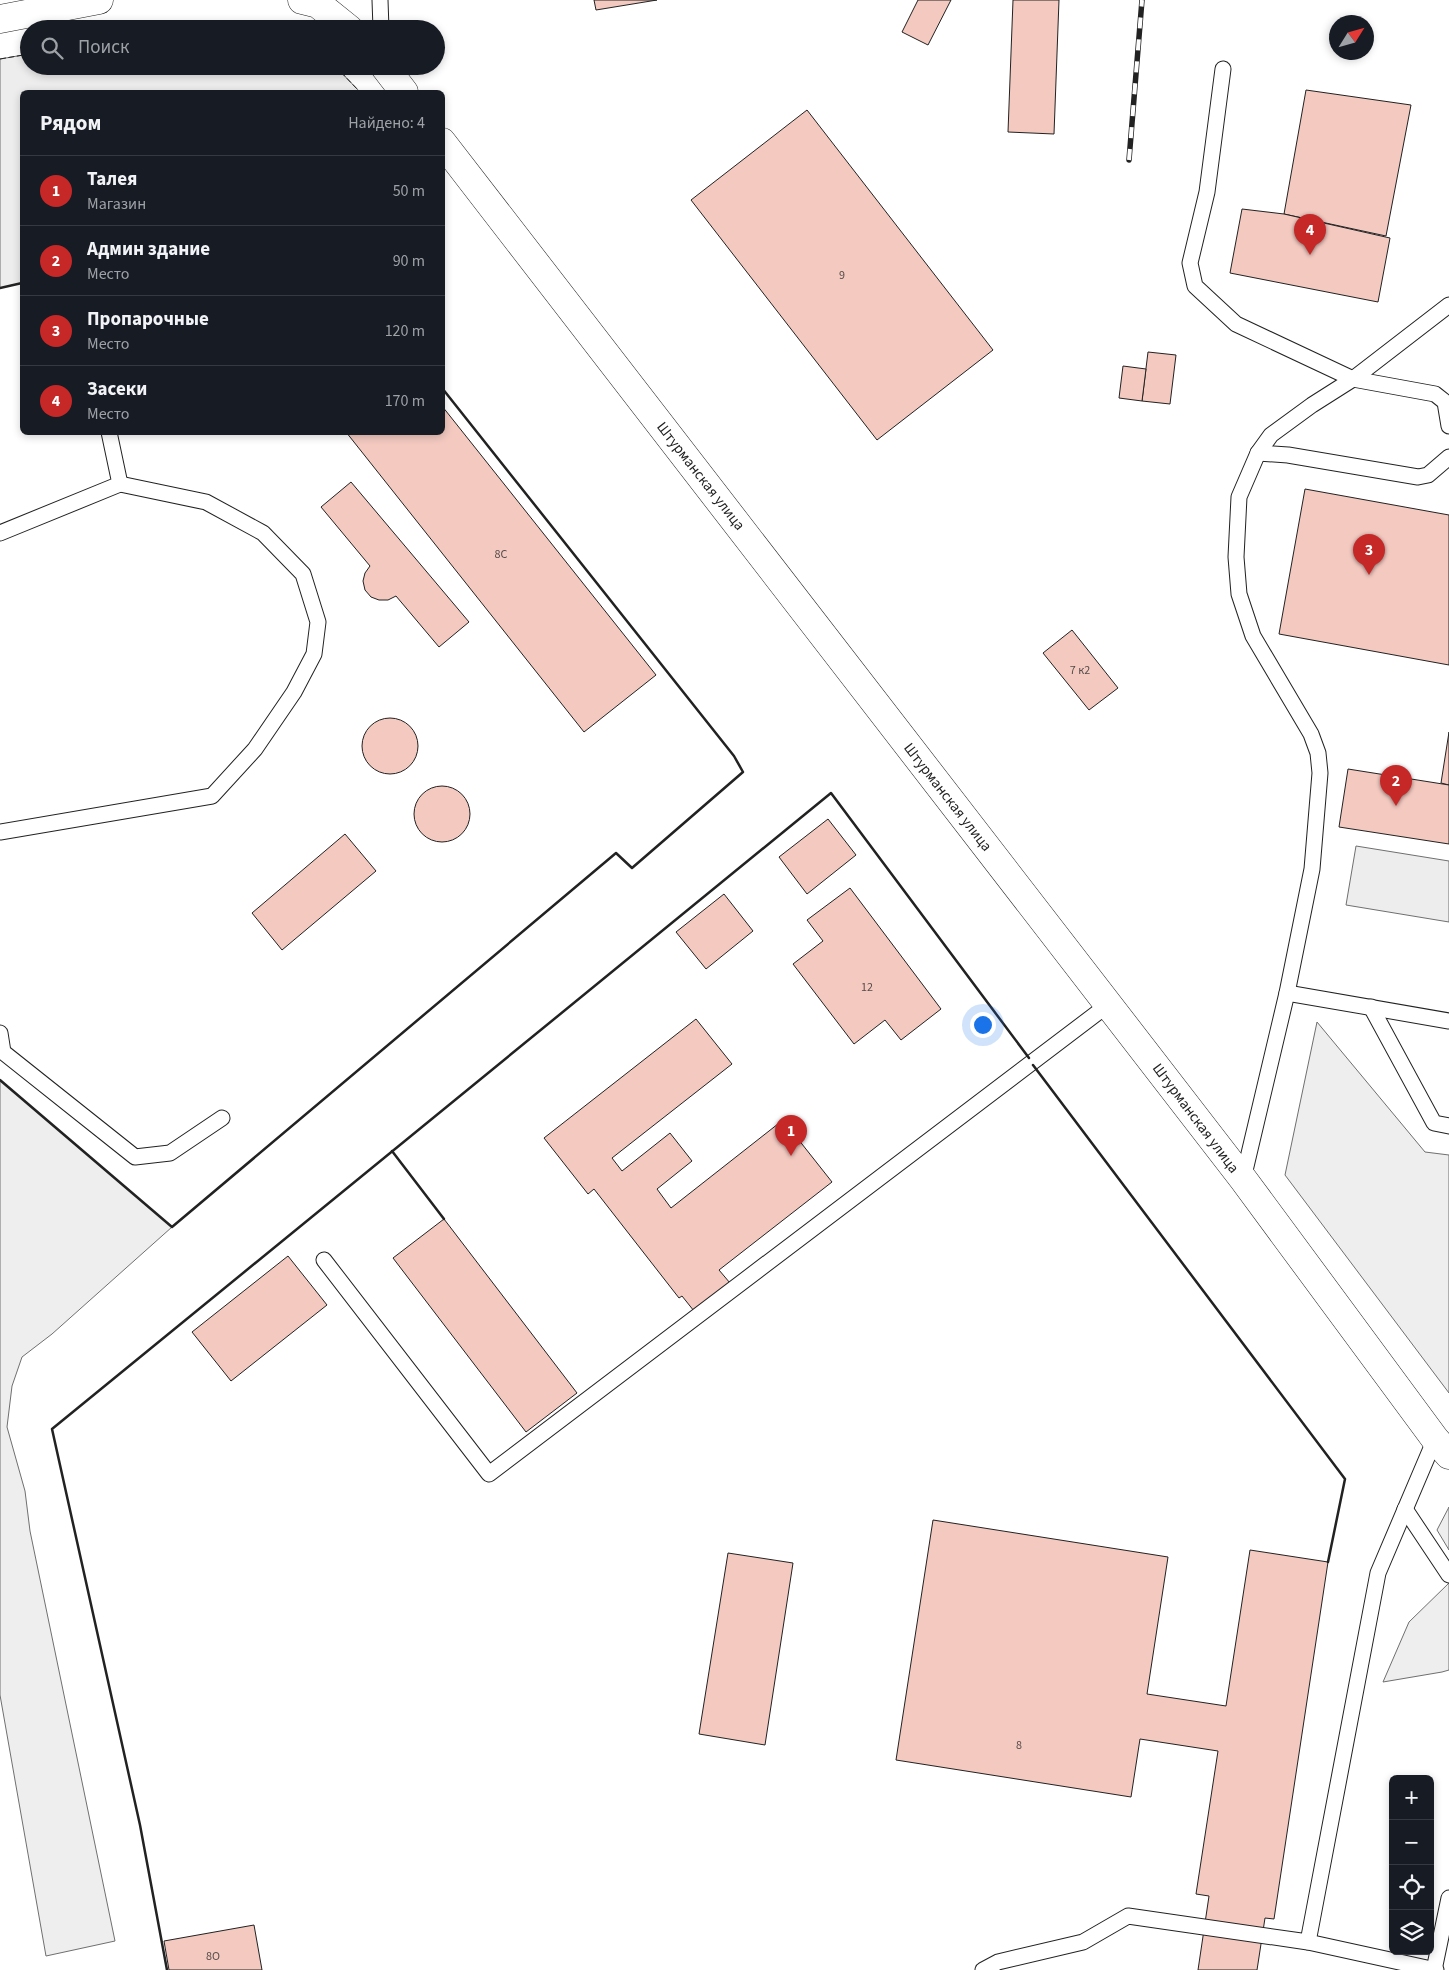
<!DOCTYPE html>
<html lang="ru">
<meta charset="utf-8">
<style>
body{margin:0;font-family:"Source Sans 3",sans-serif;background:#242831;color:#f1f3f6}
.controls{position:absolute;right:15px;bottom:15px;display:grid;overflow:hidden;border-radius:8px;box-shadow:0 2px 8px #0003}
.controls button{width:45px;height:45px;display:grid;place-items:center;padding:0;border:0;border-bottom:1px solid #363941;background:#171b24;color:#f1f3f6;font:25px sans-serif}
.compass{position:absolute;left:1329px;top:15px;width:45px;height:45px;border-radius:50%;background:#171b24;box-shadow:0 2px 8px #0003;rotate:53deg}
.you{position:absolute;left:982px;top:1024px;width:18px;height:18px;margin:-12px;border:4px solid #fff;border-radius:50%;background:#1a73e8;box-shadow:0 0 0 8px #1a73e833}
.badge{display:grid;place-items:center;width:32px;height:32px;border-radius:50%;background:#c62828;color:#fff;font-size:16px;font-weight:700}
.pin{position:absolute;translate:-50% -41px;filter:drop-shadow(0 1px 2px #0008)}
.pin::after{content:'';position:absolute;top:26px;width:18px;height:15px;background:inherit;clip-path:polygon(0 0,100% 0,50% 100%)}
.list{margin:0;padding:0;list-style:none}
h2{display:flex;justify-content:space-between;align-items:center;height:65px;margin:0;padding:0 20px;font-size:21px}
h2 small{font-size:16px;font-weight:400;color:#9ea1a6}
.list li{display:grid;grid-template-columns:32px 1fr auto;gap:15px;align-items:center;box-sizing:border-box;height:70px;padding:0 20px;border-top:1px solid #363941}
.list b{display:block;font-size:19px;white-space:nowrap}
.list p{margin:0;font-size:16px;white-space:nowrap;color:#9ea1a6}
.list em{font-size:16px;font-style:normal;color:#9ea1a6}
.icon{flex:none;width:28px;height:28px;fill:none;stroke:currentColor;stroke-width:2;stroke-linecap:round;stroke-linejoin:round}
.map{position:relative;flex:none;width:1449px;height:1970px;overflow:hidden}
.search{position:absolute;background:#171b24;box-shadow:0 2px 8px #0003;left:20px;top:20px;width:425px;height:55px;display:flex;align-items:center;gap:12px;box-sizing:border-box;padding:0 18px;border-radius:28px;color:#9ea1a6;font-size:19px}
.panel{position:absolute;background:#171b24;box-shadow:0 2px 8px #0003;left:20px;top:90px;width:425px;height:345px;border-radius:8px}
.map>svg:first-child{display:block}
.green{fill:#eee;stroke:#6f6f6f}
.parking{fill:#ededed;stroke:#6f6f6f}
.building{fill:#f3c9c0;stroke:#222}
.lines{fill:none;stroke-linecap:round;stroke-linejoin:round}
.lane-casing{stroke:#222;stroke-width:17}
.street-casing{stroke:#222;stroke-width:29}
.lane{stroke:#fff;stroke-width:15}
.street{stroke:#fff;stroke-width:28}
.rail-casing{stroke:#222;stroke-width:5.5}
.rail{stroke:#fff;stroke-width:4;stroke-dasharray:11;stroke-linecap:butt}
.fence{stroke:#222;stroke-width:1;stroke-dasharray:6 2.5;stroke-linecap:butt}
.wall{stroke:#222;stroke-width:2.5}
.labels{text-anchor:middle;stroke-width:4;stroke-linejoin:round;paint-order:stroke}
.number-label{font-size:12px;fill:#564c4a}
.street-label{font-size:15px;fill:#222;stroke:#fff}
</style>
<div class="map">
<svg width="1449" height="1970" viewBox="0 0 1449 1970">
<rect width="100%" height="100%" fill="#fff"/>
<!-- green -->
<g class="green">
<polygon points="1317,1022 1425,1152 1449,1155 1449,1393 1285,1175"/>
<polygon points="0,1080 172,1227 52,1334 22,1357 12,1386 7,1427 25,1491 30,1531 115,1941 46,1956 0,1695"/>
<polygon points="1449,1507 1449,1550 1437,1530"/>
<polygon points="1449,1583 1449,1670 1442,1672 1383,1682 1409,1622"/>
</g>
<!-- parking -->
<g class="parking">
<polygon points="246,21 273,29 160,29 196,22"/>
<polygon points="29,54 29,66 335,66 360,92 22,92 22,283 0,288 0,59"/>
<polygon points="1356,846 1449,861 1449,922 1346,905"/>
</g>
<!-- building -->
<g class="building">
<polygon points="594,0 657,0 596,10"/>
<polygon points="918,0 951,0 928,45 902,32"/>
<polygon points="1013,0 1059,0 1054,134 1008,132"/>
<polygon points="1306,90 1411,105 1386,236 1284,214"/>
<polygon points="807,110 993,350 877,440 691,200"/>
<polygon points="1242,209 1284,214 1390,238 1378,302 1230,273"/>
<polygon points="1148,352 1176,355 1170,404 1142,401"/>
<polygon points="1123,366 1146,369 1142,401 1119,398"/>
<polygon points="442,406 656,675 584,732 346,432 442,432"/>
<polygon points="351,482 469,622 439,647 396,596 388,600 379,600 371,597 365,590 363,581 365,573 370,566 321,507"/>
<polygon points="1305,489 1449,515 1449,665 1279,634"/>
<polygon points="1072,630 1118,688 1089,710 1043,653"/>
<circle cx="390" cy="746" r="28"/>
<polygon points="1449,732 1449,785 1441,783"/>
<polygon points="1348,769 1449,785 1449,844 1339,827"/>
<circle cx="442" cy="814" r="28"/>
<polygon points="828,819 856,855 807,894 779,857"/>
<polygon points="345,834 376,871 282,950 252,913"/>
<polygon points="850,888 941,1009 901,1040 885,1020 854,1044 793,964 823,941 807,920"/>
<polygon points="724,894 753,931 706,969 676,932"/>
<polygon points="696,1019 732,1064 612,1158 622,1171 670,1133 692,1161 657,1189 671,1208 783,1120 832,1182 719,1270 730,1283 694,1311 682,1296 679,1298 594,1189 588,1194 544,1138"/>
<polygon points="444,1219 577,1393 526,1432 393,1258"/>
<polygon points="288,1256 327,1305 231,1381 192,1332"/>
<polygon points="933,1520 1168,1557 1147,1694 1226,1706 1250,1550 1328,1562 1274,1919 1265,1918 1257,1970 1198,1970 1209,1896 1196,1894 1218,1751 1140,1739 1131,1797 896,1760"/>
<polygon points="728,1553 793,1563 765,1745 699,1734"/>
<polygon points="254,1925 262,1970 169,1970 164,1941"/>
</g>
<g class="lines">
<!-- lane casing -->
<g class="lane-casing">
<g id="lane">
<polyline points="380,0 381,29"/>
<polyline points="1223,69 1207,192 1190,263 1195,286 1236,324 1353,379 1435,394 1445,402 1449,426"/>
<polyline points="1258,453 1288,455 1418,477 1428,475 1449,457"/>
<polyline points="0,533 120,484 109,432"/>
<polyline points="0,832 212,796 255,749 294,692 314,654 318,622 303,574 263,533 206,502 120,484"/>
<polyline points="1287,993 1449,1021"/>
<polyline points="1371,1007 1434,1123 1449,1126"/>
<polyline points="0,1033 3,1052 135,1157 170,1153 222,1118"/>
<polyline points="1243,1179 1287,993 1312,869 1320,773 1318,753 1311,734 1253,636 1239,594 1236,557 1239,497 1258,453 1271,435 1312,405 1353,379 1449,305"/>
<polyline points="324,1260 489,1474 1109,1004"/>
<polyline points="1405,1509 1449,1575"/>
<polyline points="1308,1942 1378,1573 1435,1439"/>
<polyline points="983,1970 998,1962 1083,1942 1128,1916 1308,1942 1436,1970"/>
<polyline points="1434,1970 1449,1898"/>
</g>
</g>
<!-- street casing -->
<g class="street-casing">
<g id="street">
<polyline points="302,0 318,4 349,29"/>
<polyline points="0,19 99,0"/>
<polyline points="384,66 404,92"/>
<polyline points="442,142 1243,1179 1435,1439 1449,1455"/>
</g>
</g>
<!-- lane -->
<use href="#lane" class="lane"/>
<!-- street -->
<use href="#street" class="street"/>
<!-- rail casing -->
<g class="rail-casing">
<polyline id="rail" points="1129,160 1142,0"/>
</g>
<!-- rail -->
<use href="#rail" class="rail"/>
<!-- fence -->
<g class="fence">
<polyline points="160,29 196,22 246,21 273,29"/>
<polyline points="0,59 29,54"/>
<polyline points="335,66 360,92"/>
</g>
<!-- wall -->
<g class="wall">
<polyline points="0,288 22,283"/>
<polyline points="1033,1065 1345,1479 1328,1562"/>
<polyline points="0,1080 172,1227 616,853 632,868 743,772 734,756 442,388"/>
<polyline points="392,1151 444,1219"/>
<polyline points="167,1970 140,1825 52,1429 831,793 1029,1058"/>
</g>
</g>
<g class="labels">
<!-- number labels -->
<g class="number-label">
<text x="842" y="279">9</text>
<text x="501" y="558">8С</text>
<text x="1080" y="674">7 к2</text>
<text x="867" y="991">12</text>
<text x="1019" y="1749">8</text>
<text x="213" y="1960">8О</text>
</g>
<!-- street labels -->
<g class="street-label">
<text transform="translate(701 476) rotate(52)" y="5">Штурманская улица</text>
<text transform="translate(948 797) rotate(52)" y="5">Штурманская улица</text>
<text transform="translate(1196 1118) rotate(53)" y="5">Штурманская улица</text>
</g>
</g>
</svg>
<div class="controls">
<button>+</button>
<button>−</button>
<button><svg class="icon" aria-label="locate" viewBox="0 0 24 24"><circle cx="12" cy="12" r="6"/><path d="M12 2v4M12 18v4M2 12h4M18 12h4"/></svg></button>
<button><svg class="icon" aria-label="layers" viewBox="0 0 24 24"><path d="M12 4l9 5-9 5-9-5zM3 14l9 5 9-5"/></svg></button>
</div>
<svg class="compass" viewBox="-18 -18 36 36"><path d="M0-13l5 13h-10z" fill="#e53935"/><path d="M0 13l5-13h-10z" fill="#9ea1a6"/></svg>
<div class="you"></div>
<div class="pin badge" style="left:791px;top:1156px">1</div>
<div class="pin badge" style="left:1396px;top:806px">2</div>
<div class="pin badge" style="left:1369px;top:575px">3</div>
<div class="pin badge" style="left:1310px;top:255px">4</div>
<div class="search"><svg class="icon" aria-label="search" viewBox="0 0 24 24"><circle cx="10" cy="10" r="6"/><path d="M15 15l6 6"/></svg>Поиск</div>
<section class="panel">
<h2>Рядом<small>Найдено: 4</small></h2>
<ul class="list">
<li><span class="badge">1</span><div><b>Талея</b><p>Магазин</p></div><em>50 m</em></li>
<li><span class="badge">2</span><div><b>Админ здание</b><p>Место</p></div><em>90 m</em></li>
<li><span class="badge">3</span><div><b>Пропарочные</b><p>Место</p></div><em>120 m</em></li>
<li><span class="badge">4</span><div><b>Засеки</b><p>Место</p></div><em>170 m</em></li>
</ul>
</section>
</div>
